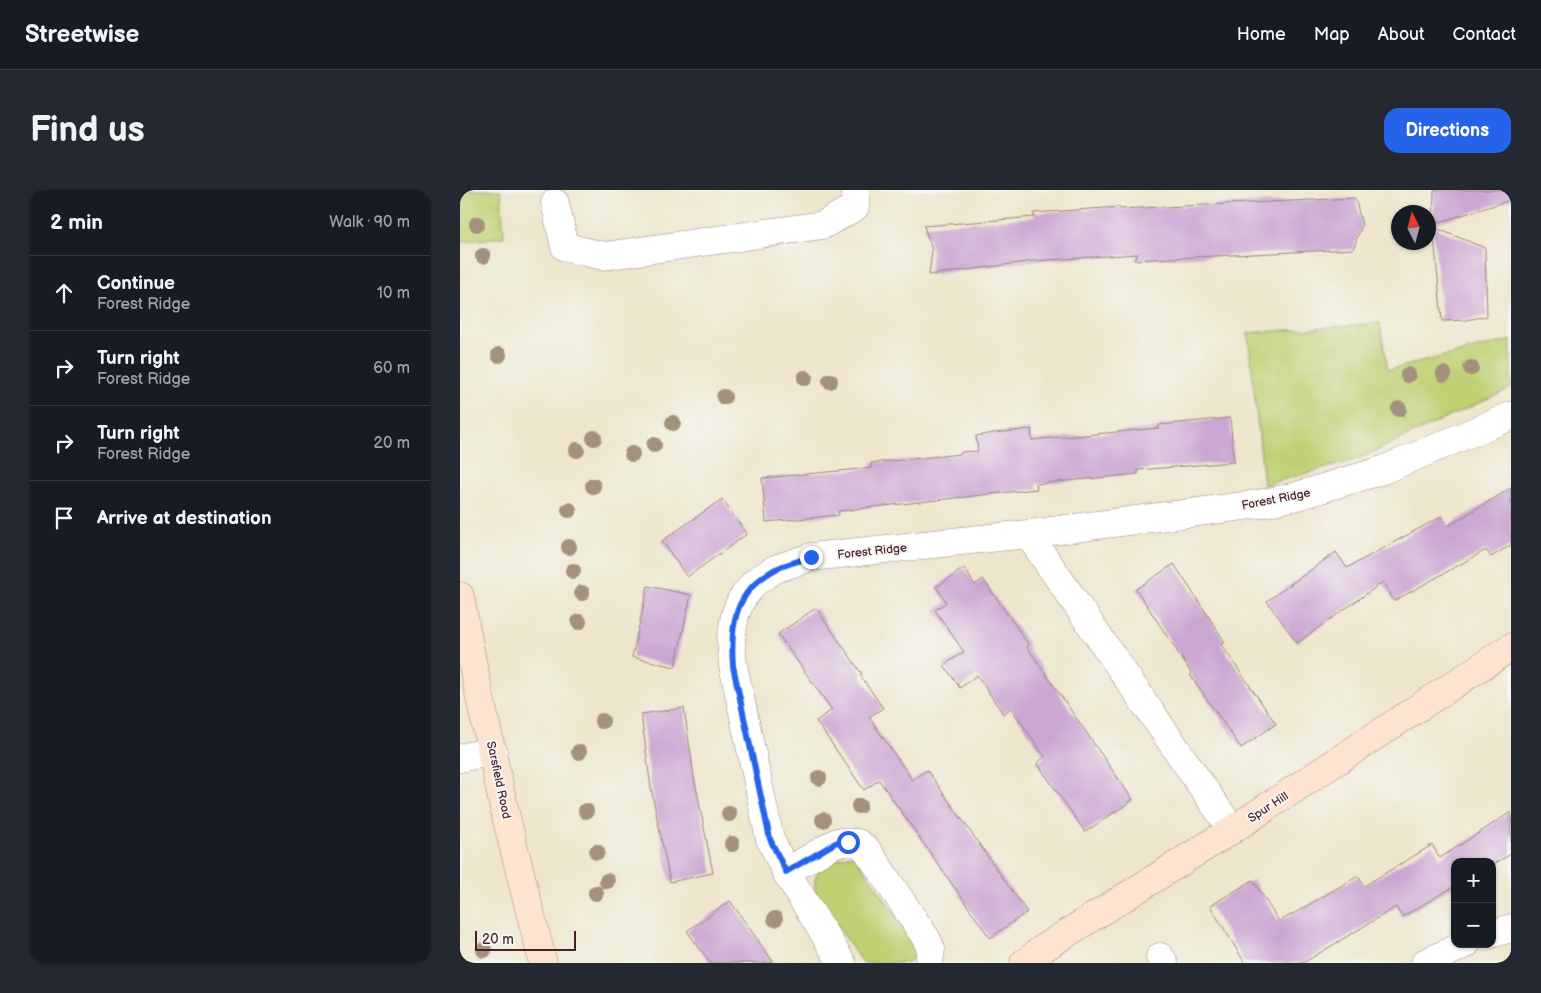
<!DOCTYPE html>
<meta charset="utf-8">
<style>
body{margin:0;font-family:"Balsamiq Sans",sans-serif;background:#242831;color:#f1f3f6}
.controls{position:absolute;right:15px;bottom:15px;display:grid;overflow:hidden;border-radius:10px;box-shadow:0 1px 4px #0004}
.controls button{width:45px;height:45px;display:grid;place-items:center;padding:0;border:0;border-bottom:1px solid #363941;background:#171b24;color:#f1f3f6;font:25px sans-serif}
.compass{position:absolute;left:931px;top:15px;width:45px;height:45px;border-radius:50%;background:#171b24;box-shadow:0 1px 4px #0004;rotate:354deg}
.scale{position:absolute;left:15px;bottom:12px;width:101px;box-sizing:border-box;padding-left:5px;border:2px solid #4a1f2b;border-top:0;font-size:14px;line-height:18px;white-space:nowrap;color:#4a1f2b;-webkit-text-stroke:4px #f6f6f2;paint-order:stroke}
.stop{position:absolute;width:15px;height:15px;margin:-11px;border:4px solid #2563eb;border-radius:50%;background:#fff}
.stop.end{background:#2563eb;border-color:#fff;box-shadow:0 1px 5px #0008}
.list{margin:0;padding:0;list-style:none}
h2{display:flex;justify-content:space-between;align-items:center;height:65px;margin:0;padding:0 20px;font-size:21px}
h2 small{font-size:16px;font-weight:400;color:#9ea1a6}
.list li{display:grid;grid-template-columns:32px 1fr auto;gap:15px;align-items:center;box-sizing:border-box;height:75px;padding:0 20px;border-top:1px solid #363941}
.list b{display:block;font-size:19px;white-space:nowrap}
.list p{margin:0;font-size:16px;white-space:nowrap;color:#9ea1a6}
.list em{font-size:16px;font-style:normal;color:#9ea1a6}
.icon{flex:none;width:28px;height:28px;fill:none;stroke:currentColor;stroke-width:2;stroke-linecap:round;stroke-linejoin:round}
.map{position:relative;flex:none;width:1051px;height:773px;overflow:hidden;border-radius:15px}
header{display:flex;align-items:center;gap:30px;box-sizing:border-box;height:70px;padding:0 25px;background:#171b24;border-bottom:1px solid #363941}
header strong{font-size:24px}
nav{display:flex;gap:28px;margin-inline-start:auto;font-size:18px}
.intro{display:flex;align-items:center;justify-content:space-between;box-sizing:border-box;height:120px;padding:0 30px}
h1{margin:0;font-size:35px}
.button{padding:12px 22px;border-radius:15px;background:#2563eb;color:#fff;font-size:18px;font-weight:700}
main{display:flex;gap:30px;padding:0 30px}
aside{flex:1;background:#171b24;border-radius:15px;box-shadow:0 1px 4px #0004}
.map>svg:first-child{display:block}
.green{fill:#c0d073;stroke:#85784f}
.building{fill:#caa6d2}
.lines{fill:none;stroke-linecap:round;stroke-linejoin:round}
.street-casing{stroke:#9c827c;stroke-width:29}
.secondary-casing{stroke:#9c827c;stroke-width:29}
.street{stroke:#fff;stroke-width:28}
.secondary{stroke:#fde4d1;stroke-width:28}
.tree{fill:#a4917d}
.route{stroke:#2563eb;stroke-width:6}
.labels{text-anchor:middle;stroke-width:4;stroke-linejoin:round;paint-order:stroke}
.street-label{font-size:12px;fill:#4a1f2b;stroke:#f6f6f2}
</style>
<header>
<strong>Streetwise</strong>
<nav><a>Home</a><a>Map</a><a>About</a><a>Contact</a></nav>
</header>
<div class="intro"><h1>Find us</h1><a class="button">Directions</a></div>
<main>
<aside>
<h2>2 min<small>Walk · 90 m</small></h2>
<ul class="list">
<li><svg class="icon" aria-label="ahead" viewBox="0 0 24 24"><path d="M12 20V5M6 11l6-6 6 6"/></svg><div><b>Continue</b><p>Forest Ridge</p></div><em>10 m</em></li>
<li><svg class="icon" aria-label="right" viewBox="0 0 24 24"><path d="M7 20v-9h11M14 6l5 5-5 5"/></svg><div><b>Turn right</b><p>Forest Ridge</p></div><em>60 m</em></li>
<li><svg class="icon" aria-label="right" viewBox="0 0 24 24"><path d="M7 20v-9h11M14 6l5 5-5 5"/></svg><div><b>Turn right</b><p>Forest Ridge</p></div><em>20 m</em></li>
<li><svg class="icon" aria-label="arrive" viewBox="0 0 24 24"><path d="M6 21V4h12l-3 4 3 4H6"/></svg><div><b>Arrive at destination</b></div></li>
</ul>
</aside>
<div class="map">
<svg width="1051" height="773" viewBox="0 0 1051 773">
<rect width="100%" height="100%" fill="#f6f6f2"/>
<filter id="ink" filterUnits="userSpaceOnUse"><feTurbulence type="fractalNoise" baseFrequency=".02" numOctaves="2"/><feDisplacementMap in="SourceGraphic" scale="10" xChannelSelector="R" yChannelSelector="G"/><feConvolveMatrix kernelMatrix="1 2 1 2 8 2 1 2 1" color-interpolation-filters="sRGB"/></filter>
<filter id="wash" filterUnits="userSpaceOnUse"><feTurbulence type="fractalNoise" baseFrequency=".0096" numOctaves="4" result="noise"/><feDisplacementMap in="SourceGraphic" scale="20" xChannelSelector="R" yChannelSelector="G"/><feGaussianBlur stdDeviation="1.12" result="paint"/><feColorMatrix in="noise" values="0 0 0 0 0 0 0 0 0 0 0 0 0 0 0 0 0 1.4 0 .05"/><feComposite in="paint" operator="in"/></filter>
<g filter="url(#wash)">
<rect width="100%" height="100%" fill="#ede6cc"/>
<!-- green -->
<g class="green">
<polygon points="0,0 41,0 44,47 0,52"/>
<polygon points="920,133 928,180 1051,150 1051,198 898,269 804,295 788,143"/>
<path d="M393,665L398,670L453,750C456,761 458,766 447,773H402L355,700C355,694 354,689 357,684C363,675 382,666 393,665Z"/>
</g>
<g id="blocks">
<!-- building -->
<g class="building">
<polygon points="974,0 1051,0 1051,10 973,34"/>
<polygon points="895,8 902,35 893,59 674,70 678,64 574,71 469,85 472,60 464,36 575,27 573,23 659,17 660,19"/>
<polygon points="973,37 1025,58 1027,126 1006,130 982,131"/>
<polygon points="770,228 774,272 678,280 678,284 576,294 577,299 378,321 379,325 306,332 302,288 411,278 411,273 501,264 501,262 518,261 516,246 534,243 571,239 572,250 699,238 699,235"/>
<polygon points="1051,298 1051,355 1031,367 1026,360 934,411 923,392 837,453 807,411 876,362 887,378 982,326 988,336"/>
<polygon points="262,309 287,344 227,387 202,351"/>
<polygon points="714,374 765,452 761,454 816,534 781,558 730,485 732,484 676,399"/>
<polygon points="504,378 515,395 523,389 569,455 567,457 673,610 625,642 577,573 585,567 551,518 543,524 517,485 500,498 484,475 504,462 475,420 486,412 476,397"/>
<polygon points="188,396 231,405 215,477 172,467"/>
<polygon points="356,418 402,484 400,485 423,518 409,527 452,590 467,580 567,722 530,748 419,590 404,600 356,531 372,520 318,444"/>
<polygon points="224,518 234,587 253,683 210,692 191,598 181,524"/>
<polygon points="1051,622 1051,664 1032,675 1032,672 995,672 995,696 942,727 936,717 843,773 785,773 750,716 793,690 819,732 898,686 904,696 972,655 980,668"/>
<polygon points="270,711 314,773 250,773 227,741"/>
</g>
</g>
</g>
<g filter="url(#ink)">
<use href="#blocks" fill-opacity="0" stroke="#9c827c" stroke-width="1"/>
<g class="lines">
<!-- street casing -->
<g class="street-casing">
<g id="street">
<polyline points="95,13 105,57 144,66 363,35 395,17 396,0"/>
<polyline points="568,344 772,640"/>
<polyline points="0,568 33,561"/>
<polyline points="326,682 377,652 398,653 407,660 466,748 471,759 469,773"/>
<polyline points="1032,744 1051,738"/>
<polyline points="700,767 704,773"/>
<polyline points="382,773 326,682 310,649 273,475 271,450 275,425 281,410 294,393 315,379 351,367 568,344 799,314 837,306 923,280 1051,226"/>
<polyline points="965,773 1006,754"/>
</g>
</g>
<!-- secondary casing -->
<g class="secondary-casing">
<g id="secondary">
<polyline points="0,406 12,471 46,627 83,773"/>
<polyline points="564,773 585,757 772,640 1051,457"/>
</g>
</g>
<!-- street -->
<use href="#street" class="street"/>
<!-- secondary -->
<use href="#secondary" class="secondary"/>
</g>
<!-- trees -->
<g class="tree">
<circle cx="17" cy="34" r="8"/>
<circle cx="23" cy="66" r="8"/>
<circle cx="39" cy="165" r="8"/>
<circle cx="1011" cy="178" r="8"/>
<circle cx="984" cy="184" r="8"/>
<circle cx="948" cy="185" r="8"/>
<circle cx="345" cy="188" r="8"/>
<circle cx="370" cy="191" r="8"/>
<circle cx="264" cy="207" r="8"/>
<circle cx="939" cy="219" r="8"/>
<circle cx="213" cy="233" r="8"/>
<circle cx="134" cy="248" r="8"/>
<circle cx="194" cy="255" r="8"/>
<circle cx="117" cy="260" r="8"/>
<circle cx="172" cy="264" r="8"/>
<circle cx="133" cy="296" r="8"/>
<circle cx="109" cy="320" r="8"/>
<circle cx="109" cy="357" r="8"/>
<circle cx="113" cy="381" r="8"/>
<circle cx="122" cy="403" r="8"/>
<circle cx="119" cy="432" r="8"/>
<circle cx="142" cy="531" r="8"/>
<circle cx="119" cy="562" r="8"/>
<circle cx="359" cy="588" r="8"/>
<circle cx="399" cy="616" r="8"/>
<circle cx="126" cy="621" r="8"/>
<circle cx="269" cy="624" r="8"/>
<circle cx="363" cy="630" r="8"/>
<circle cx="272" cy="654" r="8"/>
<circle cx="137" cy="662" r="8"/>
<circle cx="147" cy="691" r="8"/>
<circle cx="136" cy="703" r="8"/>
<circle cx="315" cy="729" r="8"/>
<circle cx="24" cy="760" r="8"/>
</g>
</g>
<g class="lines" filter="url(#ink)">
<!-- route -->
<path class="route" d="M351,367C339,371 325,374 314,380C275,402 270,433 273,476L310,649L326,682L377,652H388"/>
</g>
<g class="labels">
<!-- street labels -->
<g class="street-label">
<text transform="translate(816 309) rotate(-11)" y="4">Forest Ridge</text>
<text transform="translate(412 361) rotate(-6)" y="4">Forest Ridge</text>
<text transform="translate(39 590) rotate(78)" y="4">Sarsfield Road</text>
<text transform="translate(808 617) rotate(-33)" y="4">Spur Hill</text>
</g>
</g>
</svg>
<div class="controls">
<button>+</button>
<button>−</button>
</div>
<svg class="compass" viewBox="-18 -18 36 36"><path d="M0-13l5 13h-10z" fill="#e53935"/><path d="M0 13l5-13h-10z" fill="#9ea1a6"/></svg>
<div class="scale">20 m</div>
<div class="stop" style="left:388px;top:652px"></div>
<div class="stop end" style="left:351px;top:367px"></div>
</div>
</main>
